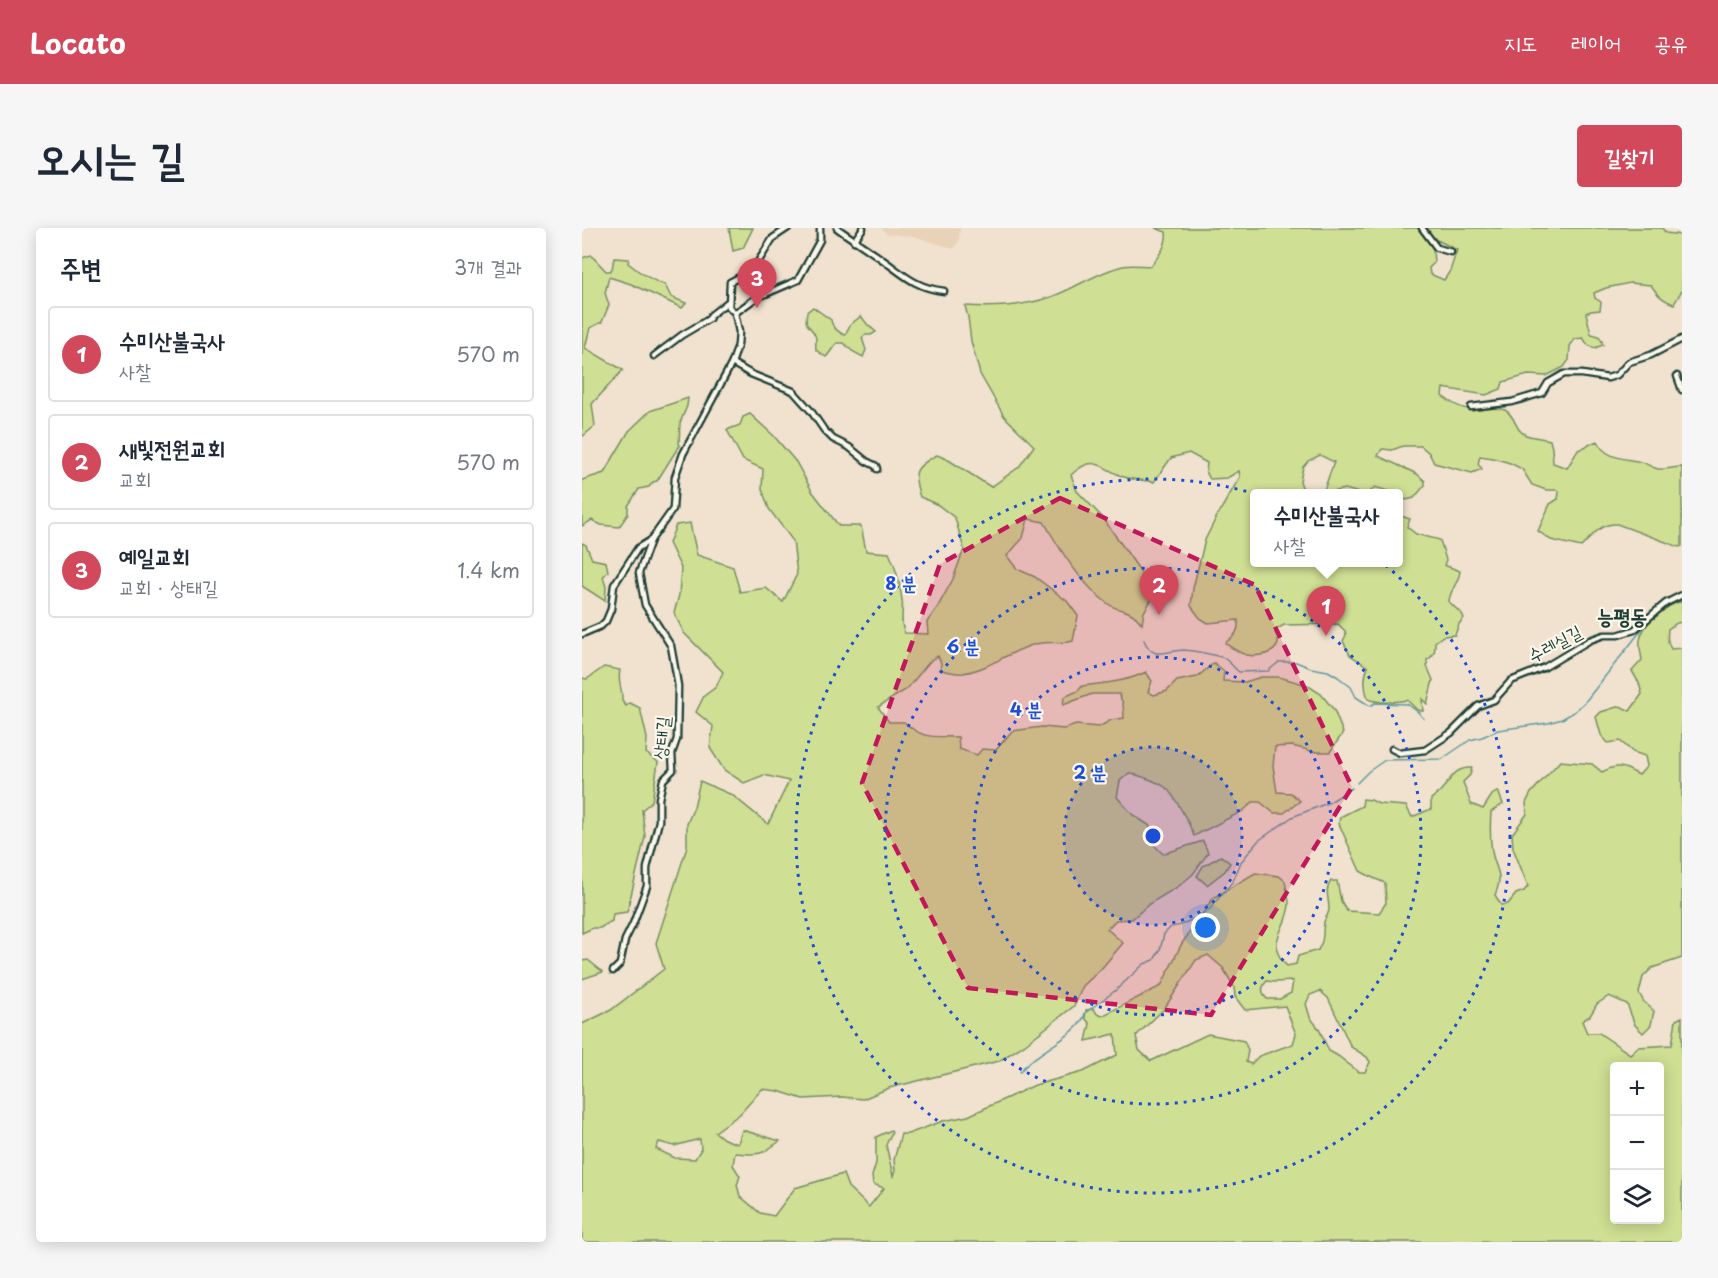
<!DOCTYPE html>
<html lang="ko">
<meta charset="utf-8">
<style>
body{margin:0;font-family:"Playpen Sans","Poor Story",sans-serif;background:#f6f6f7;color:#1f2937}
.controls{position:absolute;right:18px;bottom:18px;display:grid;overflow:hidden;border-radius:6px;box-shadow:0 3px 15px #0003}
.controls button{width:54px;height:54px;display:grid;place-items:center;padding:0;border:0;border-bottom:2px solid #e0e1e3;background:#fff;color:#1f2937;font:30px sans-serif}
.you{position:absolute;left:624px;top:700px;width:21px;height:21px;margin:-15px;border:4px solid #fff;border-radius:50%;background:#1a73e8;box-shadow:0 0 0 9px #1a73e833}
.badge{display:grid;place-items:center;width:39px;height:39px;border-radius:50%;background:#d1495b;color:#fff;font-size:20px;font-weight:700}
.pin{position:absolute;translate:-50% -50px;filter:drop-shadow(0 2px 3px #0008)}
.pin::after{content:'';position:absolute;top:32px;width:21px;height:18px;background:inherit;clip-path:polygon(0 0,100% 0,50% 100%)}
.popup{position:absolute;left:668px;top:261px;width:153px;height:78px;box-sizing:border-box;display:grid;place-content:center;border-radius:6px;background:#fff;filter:drop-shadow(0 2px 4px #0005);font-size:20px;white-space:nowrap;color:#747a83}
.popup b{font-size:22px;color:#1f2937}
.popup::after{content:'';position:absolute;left:50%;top:100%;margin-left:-12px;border:12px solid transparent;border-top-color:#fff}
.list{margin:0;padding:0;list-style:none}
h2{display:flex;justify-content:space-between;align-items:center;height:78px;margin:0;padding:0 24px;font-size:26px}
h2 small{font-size:20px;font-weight:400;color:#747a83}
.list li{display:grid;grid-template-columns:39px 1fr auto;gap:18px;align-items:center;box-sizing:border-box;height:96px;margin:0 12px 12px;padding:0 12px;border:2px solid #e0e1e3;border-radius:6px}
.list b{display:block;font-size:22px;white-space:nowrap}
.list p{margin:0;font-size:20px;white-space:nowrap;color:#747a83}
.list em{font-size:20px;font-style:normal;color:#747a83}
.icon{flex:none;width:33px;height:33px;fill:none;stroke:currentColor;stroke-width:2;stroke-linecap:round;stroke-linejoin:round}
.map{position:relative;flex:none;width:1100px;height:1014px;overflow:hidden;border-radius:6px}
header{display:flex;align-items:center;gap:36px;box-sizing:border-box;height:84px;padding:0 30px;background:#d1495b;color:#fff}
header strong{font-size:28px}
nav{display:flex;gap:33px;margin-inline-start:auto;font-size:21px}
.intro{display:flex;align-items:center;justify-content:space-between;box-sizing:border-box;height:144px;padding:0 36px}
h1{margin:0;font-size:42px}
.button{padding:15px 27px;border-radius:6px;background:#d1495b;color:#fff;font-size:21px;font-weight:700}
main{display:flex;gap:36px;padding:0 36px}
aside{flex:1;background:#fff;border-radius:6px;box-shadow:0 3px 15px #0003}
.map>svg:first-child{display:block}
.built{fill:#e8d3b9}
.green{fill:#cfdf93;stroke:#778e64;stroke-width:1.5;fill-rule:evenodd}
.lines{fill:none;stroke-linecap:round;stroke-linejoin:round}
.stream{stroke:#609aa1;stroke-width:1.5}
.minor-casing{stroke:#1f3d34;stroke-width:9}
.minor{stroke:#fbf7ec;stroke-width:4.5}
.marked{fill:#c2185b;fill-opacity:0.2;stroke:#c2185b;stroke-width:4.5;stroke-dasharray:12 8;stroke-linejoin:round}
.ring{fill:none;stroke:#1d4ed8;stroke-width:3;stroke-dasharray:3 6}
.labels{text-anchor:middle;stroke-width:4.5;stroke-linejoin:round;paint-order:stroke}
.street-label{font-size:18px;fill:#1f3d34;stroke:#fbf7ec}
.quarter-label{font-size:21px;font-weight:bold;fill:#1f3d34;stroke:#fbf7ec}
.centre{fill:#1d4ed8;stroke:#fbf7ec;stroke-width:3}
.ring-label{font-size:18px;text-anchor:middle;font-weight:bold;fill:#1d4ed8;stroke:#fbf7ec;stroke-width:4.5;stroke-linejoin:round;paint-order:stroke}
</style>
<header>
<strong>Locato</strong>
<nav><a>지도</a><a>레이어</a><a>공유</a></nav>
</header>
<div class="intro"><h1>오시는 길</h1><a class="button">길찾기</a></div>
<main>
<aside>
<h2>주변<small>3개 결과</small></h2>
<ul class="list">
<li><span class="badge">1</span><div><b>수미산불국사</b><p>사찰</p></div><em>570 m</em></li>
<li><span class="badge">2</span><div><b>새빛전원교회</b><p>교회</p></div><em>570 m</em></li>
<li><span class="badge">3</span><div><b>예일교회</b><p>교회 · 상태길</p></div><em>1.4 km</em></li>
</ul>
</aside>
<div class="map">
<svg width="1100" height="1014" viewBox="0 0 1100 1014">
<rect width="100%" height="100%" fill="#f0e2ce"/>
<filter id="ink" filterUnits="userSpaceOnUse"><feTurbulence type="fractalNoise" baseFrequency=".0167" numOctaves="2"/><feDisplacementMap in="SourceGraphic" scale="12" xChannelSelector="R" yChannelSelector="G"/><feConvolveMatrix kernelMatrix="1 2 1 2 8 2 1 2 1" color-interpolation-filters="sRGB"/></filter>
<g filter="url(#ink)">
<!-- built -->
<polygon class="built" points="299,0 378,0 377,12 372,21 331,8 305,6"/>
<!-- green -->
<g class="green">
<polygon points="147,0 171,0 161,20 151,23"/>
<path d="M573,0H1080L1084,5L1100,7V62L1092,76C1080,72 1075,66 1069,57L1048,55L1024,60L1012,65L1013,70L1019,74L1018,82L1009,83L1004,85L1009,106C1017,107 1019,109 1021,117L1013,120L1006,117L1001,110L993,111L988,118L987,132L982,139L964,148L946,147L921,154L919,161L904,167L861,160L860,168C869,175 879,181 890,182C902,183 912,177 923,182C934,188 933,203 944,207C949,209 961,210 968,212L970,220L971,235L985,240L996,222L1015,213C1024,231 1041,230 1059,234C1065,235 1071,241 1077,241C1084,242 1093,239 1100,239V318L1097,319L1035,296C1017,295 1011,308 999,319L969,312L956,303L968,276L976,271L977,264L975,262H964L950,257L940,241L928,235L911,230L898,228L896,236L900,241L890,245L852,235L847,225L839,218H821L810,222L800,221L796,228L835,246L843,253V257L832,270L824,272L816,266L793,259L787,265H777L763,261L749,264L742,262L752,234L738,227L726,233L721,239L718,253L720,259L728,265L672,266V334H816V290L819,288L828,291L825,299L834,306L858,312L864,332L862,337L878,343C877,355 867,363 867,374L880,386L882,390L877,396L873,407L861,408L853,414C853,423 853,427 845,432V438L851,452L845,476L840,471L841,483L835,482L825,472C812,474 799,476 786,471C782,460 781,450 786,439L768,427L761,413L764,407L763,403L756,396L702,397L695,401L693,404C705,423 680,430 665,427C656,425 650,420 643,415C653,407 657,405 656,392L626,395L618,390L609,378L611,360L623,312L635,288L658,249L657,243L645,250L628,251L624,244L625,235L607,225L589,230L572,254C562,252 551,252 542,249C518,240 513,225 489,247L495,263L521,290L556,340L571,369L562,384L560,396C547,378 539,386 525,375C499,356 478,322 462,294L446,291L441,310L425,328L435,341L453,349L485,373L496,388L491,413C477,417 467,412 454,416C429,422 408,441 381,445C373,446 366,443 358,442L359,435L356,428L349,432L325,461L296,479L307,494H322C342,512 350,508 376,509L377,521L395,527L400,521L414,522L430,503L460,499L482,501L494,497L517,499L529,492L542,490L541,476L537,466H510L481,477L482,469L496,463L500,458C522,455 544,454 564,444L570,453L566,464L572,467L585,463L595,453L615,449L632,435L642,443L641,453L663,454L679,449H697L725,457L739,466L752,482L761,505L748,524H734L710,518L693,519L691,538L695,564L709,565L718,573L702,585H692L678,574H671L661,583L612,608C608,597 592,566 583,559C573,552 559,548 547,545L538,553L535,569L551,587L568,598L570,615L581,626L621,613L626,625L611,646L597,658L567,676L550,691L534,692L525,701L541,715L519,741L501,758L492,778L442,817L417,833L307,860L281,871L260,869L221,871L196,863L180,861L158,886L133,904L142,911L156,916L160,902L198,913C178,928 176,927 153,925L151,937L158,948L155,957L158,968L178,985L192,988L213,960L261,946L266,959L287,979L302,960L291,956L290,948L294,935V909L309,902L310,904L304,917L311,948L313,943L312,932L319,906H326L361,893L386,888L453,857L501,844L535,827L533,806L504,813L508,796L503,790L504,782L512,781L515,786L520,788L579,758L599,717L631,670L673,645L697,648L703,653C704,660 707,669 707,676C706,701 681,715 705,738L714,736L716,728L736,722C743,711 740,706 742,694C743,690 747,686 747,681C747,670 742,662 749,653H755L759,673L765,683L797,685L804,675L803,655L789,649L778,643L757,596L758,589L780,578L781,571L789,572L797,576L824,578L830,589L849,581V571C853,568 858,564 861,560C870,550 873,539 890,540L888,547L881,554L889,576L901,581L910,567L916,563L921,576L909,584C908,597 908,611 910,624C914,644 922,645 913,667L919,677L926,676L934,666L942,663L946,658L931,620L930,606L945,586L944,575L949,565L978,533L1010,536L1020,544C1036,535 1042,539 1057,547L1065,538L1063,528L1051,524L1038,513L1026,515L1019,507L1014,489L1019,484L1038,478L1048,483L1060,466L1057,455L1050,443L1060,432C1059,426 1057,418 1058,412C1060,395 1085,377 1100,373V394L1095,395L1086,401C1085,409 1085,414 1089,421L1100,420V730L1070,740L1061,749L1057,765L1062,774L1072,783L1069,797L1061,805L1053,797L1045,776L1027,768L1015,776L1008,788L1000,793L1005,805H1017L1048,826L1056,819L1090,817L1094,792L1100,789V1014H0V796L29,782L82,741L74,715L105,619V596L112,579L118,553L150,567L186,596L207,553L182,547L162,555L142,542L128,520L131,498L114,484L122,468L134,459L141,444L102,405L92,385L97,367L99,340L87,315L94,297L108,295L115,327L151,339L158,364L184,360L201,374L215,346L211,313L187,281L180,261L181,241L161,232L145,202L158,197L161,189L168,186L191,207L214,234L230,263L257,298H279L284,323L307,325C314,339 318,356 320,372C322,382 317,396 323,405L346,406L345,394L355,380L371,351L382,321L373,290L356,277L338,269C330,244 332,239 355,227L365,231L409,259L437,239L452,218L422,188L398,146L389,113L386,89L383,78C411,80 442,78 469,69C494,60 515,44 541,38C550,36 560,38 569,38C576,28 586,18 584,4ZM855,12L875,22L868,43L862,52L848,46L847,40L852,35L851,23ZM626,727L641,740L652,759L653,769L663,782L703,778L714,806L711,816L677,828L669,836L664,834L666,822L662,813L626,806L569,833L557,822L554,808L582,781L614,732ZM685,753L692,754L711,753L709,765L698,771H685C679,765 679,759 685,753ZM738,763L746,770L769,819L785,829L788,834L783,844H777L756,828L747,823L737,801L728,789L724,776L728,767ZM1032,838H1078V992H1032ZM118,911L119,921L113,931L93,930L74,921L77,914L92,918Z"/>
<path d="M9,27L24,43H28L30,41L32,30L47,31L46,35C58,45 69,52 83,57L89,69L104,75L100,80L49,56L27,49L23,65L27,77L20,94L8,100L3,120L41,142L10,176L13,198L0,209V30Z"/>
<path d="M231,79L249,92C250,99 257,105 263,107L268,97L279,88L285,96L294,104L289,107H283L280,110L284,122L281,129L270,123L262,115H255C250,120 249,124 244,129L234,122C233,117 235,111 233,107C228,96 222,101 225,84Z"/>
<polygon points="106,170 105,178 98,195 97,218 75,253 71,254 67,259 57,261 46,278 46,286 37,299 19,297 10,292 0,298 0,252 22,245 47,203 68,183"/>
<polygon points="0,315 4,317 10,331 24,334 26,343 21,349 24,359 23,373 0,358"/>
<path d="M22,439L38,442C35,457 41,459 40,473L44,478L48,475L58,480L65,510L64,525L76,534L70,573L60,582L63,609L45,684L31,686L30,693L18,700H11L0,705V450L5,451Z"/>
<polygon points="639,628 648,635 643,643 625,657 615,648 621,638"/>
<polygon points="6,732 21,744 0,751 0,733"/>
</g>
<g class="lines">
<!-- stream -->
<g class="stream">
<polyline points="1081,380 1089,375 1100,373"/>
<path d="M562,412C571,434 585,422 602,422C613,423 628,426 639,429C647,431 650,439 657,444L686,443L697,434H714L729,440L746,443L756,449L769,459L774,469L788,478L793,475L825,476L836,484L842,491"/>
<polyline points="775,555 787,543 803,532 860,531 888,512 900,509 916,502 966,495 980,491 992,484 1003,474 1061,400 1075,386"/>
<path d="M438,844C452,824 499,807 503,785L534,762L562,736L572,732L578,722L582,706L589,699L599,697L626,683L651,653L659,634L676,613L710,589L748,574L770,560"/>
</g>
<!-- minor casing -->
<g class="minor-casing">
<g id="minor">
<path d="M255,0C270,11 286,21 301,32C322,47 334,60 362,63"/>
<polyline points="840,0 855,20 869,24"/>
<polyline points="272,13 281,0"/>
<polyline points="153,85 147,79 148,54 171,42 191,10 206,0"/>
<polyline points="72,128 100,107 127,91 129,87 147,73"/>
<polyline points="150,135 169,146 211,163 229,183 242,202 251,211 267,219 284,233 294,238 295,241"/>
<polyline points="1095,148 1100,162"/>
<polyline points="889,179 930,174 960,165 966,155 982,146 1000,146 1026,150 1035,147 1047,134 1069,127 1100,111"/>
<polyline points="0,406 19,398 24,393 29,381 32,357 56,320 69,312 91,281 93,249 101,226 150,135 156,117 157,104 153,85 174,70 216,52 238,12 238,0"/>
<polyline points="810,521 818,525 843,522 869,505 896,478 912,472 929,453 963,439 1008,412 1022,407 1036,407 1052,402 1084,375 1100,367"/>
<polyline points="31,743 38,736 43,712 51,696 65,658 65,640 77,593 77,571 81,552 91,542 90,525 95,511 96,458 93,440 89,418 63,377 57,345 69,312"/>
</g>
</g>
<!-- minor -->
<use href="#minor" class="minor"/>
</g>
</g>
<!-- marked area -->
<path class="marked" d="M478,270L673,357L770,559L629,787L386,760L280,555L358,336Z"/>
<!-- distance rings -->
<circle cx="571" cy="608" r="89" fill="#1d4ed8" fill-opacity=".12"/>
<g class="ring">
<circle cx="571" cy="608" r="89"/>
<circle cx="571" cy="608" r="179"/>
<circle cx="571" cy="608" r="268"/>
<circle cx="571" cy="608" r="357"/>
</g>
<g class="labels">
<!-- street labels -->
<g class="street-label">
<text transform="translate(973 416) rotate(-28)" y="6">수레실길</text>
<text transform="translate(80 510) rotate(-85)" y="6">상태길</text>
</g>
<!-- quarter labels -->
<g class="quarter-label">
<text x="1040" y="396">능평동</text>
</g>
</g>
<circle cx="571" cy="608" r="9" class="centre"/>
<g class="ring-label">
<text x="319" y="362">8 분</text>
<text x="381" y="425">6 분</text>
<text x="444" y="488">4 분</text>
<text x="508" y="551">2 분</text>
</g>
</svg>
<div class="controls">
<button>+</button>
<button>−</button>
<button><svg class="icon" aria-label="layers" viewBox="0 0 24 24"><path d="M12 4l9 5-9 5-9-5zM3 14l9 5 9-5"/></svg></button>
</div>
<div class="you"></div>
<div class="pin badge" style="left:744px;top:408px">1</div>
<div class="popup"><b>수미산불국사</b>사찰</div>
<div class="pin badge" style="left:577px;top:387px">2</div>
<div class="pin badge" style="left:175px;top:80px">3</div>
</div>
</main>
